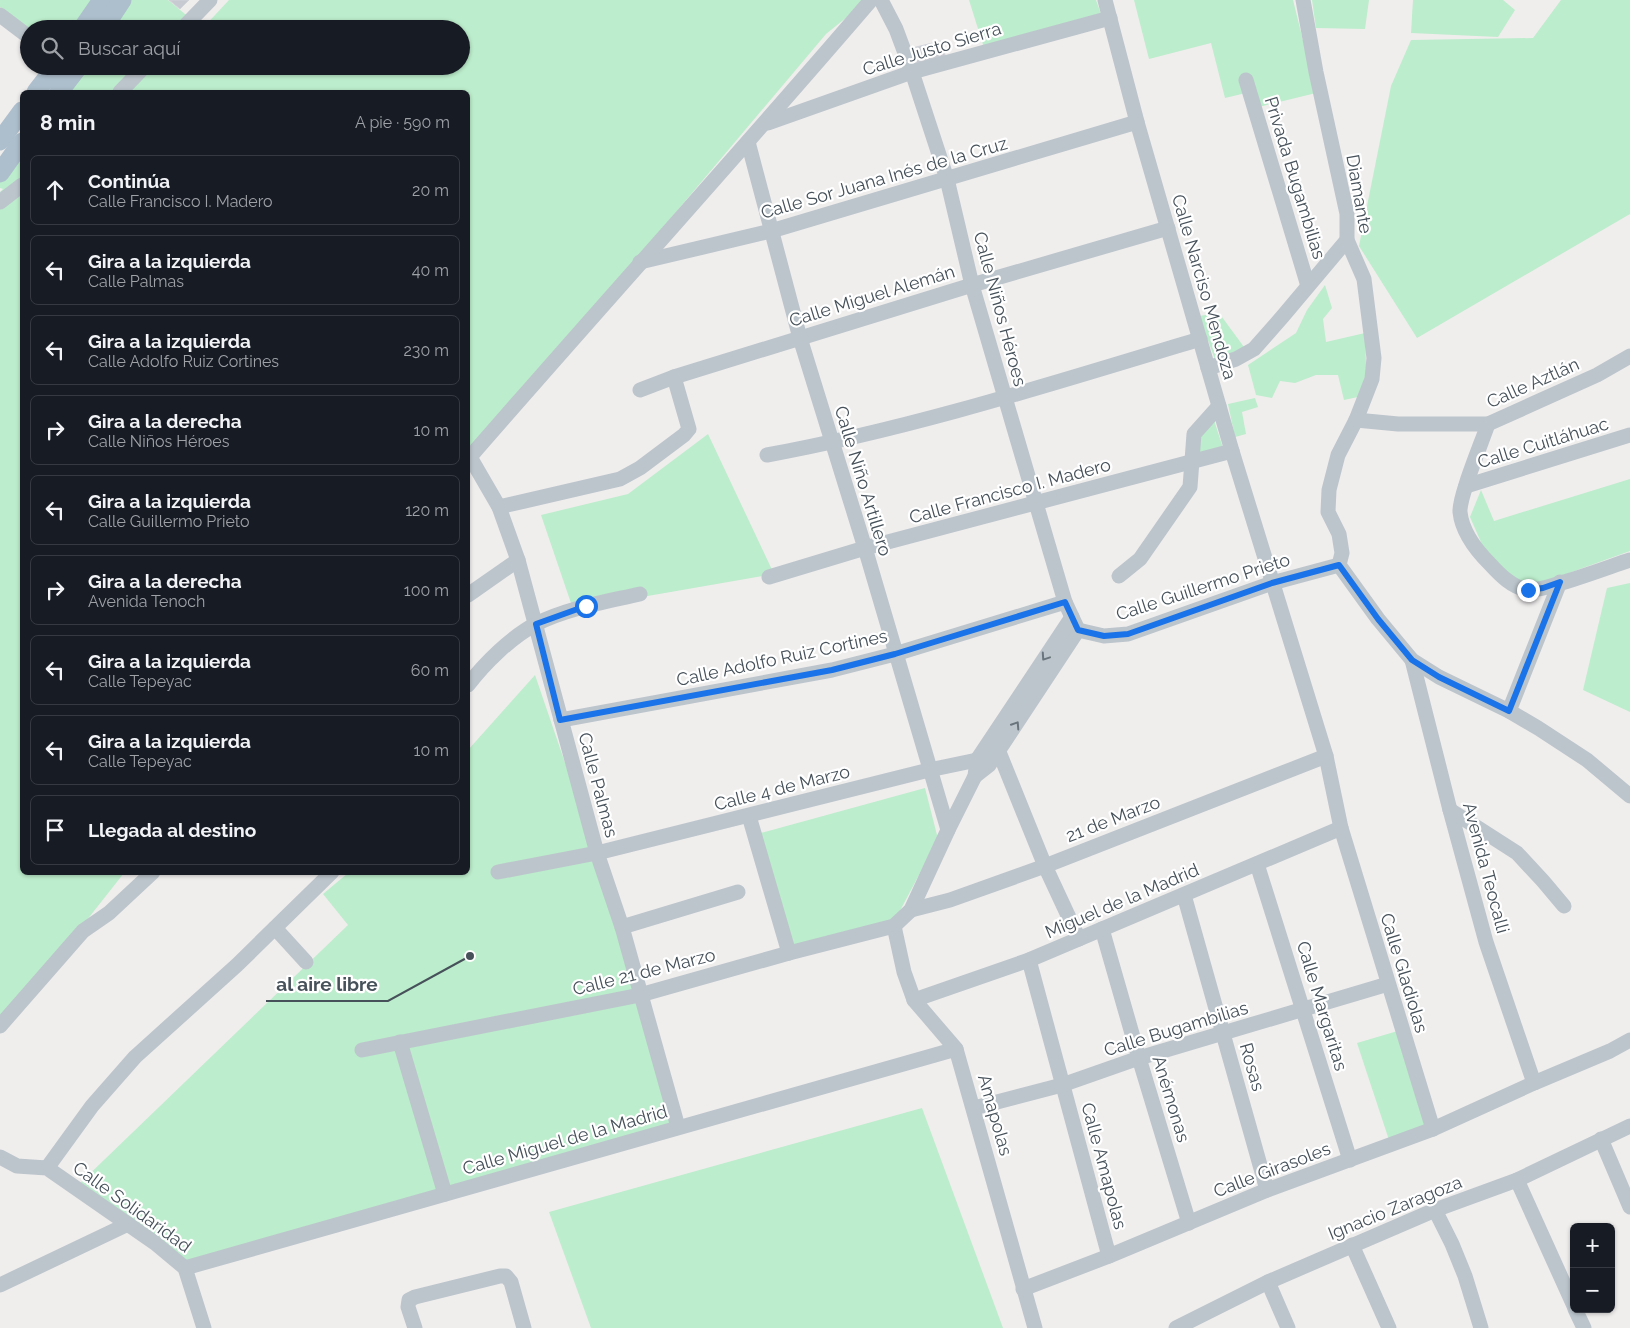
<!DOCTYPE html>
<html lang="es">
<meta charset="utf-8">
<style>
body{margin:0;font-family:Raleway,sans-serif;background:#242831;color:#f1f3f6}
.controls{position:absolute;right:15px;bottom:15px;display:grid;overflow:hidden;border-radius:8px;box-shadow:0 1px 4px #0004}
.controls button{width:45px;height:45px;display:grid;place-items:center;padding:0;border:0;border-bottom:1px solid #363941;background:#171b24;color:#f1f3f6;font:25px sans-serif}
.stop{position:absolute;width:15px;height:15px;margin:-11px;border:4px solid #1a73e8;border-radius:50%;background:#fff}
.stop.end{background:#1a73e8;border-color:#fff;box-shadow:0 1px 5px #0008}
.list{margin:0;padding:0;list-style:none}
h2{display:flex;justify-content:space-between;align-items:center;height:65px;margin:0;padding:0 20px;font-size:21px}
h2 small{font-size:16px;font-weight:400;color:#9ea1a6}
.list li{display:grid;grid-template-columns:32px 1fr auto;gap:15px;align-items:center;box-sizing:border-box;height:70px;margin:0 10px 10px;padding:0 10px;border:1px solid #363941;border-radius:8px}
.list b{display:block;font-size:19px;white-space:nowrap}
.list p{margin:0;font-size:16px;white-space:nowrap;color:#9ea1a6}
.list em{font-size:16px;font-style:normal;color:#9ea1a6}
.icon{flex:none;width:28px;height:28px;fill:none;stroke:currentColor;stroke-width:2;stroke-linecap:round;stroke-linejoin:round}
.map{position:relative;flex:none;width:1630px;height:1328px;overflow:hidden}
.search{position:absolute;background:#171b24;box-shadow:0 1px 4px #0004;left:20px;top:20px;width:450px;height:55px;display:flex;align-items:center;gap:12px;box-sizing:border-box;padding:0 18px;border-radius:28px;color:#9ea1a6;font-size:19px}
.panel{position:absolute;background:#171b24;box-shadow:0 1px 4px #0004;left:20px;top:90px;width:450px;height:785px;border-radius:8px}
.map>svg:first-child{display:block}
.green{fill:#bcedcc}
.building{fill:#c7cad0;stroke:#d1d4d9}
.lines{fill:none;stroke-linecap:round;stroke-linejoin:round}
.minor{stroke:#bcc5cc;stroke-width:15}
.major{stroke:#adbecc;stroke-width:19}
.oneway{stroke:#69747c}
.route{stroke:#1a73e8;stroke-width:6}
.labels{text-anchor:middle;stroke-width:4.5;stroke-linejoin:round;paint-order:stroke}
.street-label{font-size:18px;fill:#46515a;stroke:#fff}
.leader{fill:none;stroke:#46515a;stroke-width:2}
.callout-dot{fill:#46515a;stroke:#fff;stroke-width:2}
.callout-label{font-size:19px;text-anchor:middle;font-weight:bold;fill:#46515a;stroke:#fff;stroke-width:4.5;stroke-linejoin:round;paint-order:stroke}
</style>
<div class="map">
<svg width="1630" height="1328" viewBox="0 0 1630 1328">
<rect width="100%" height="100%" fill="#f0eded"/>
<!-- green -->
<g class="green">
<polygon points="0,0 94,0 77,29 29,29 0,7"/>
<polygon points="125,0 168,0 191,19 180,29 104,29"/>
<polygon points="229,0 868,0 826,34 468,459 468,92 123,92 156,66 461,66 461,29 202,29"/>
<polygon points="969,0 1096,0 1101,14 985,51"/>
<polygon points="1134,0 1293,0 1316,93 1254,108 1250,92 1225,98 1211,43 1149,59"/>
<polygon points="1312,0 1369,0 1365,29 1316,28"/>
<polygon points="1413,0 1503,0 1515,10 1498,37 1411,33"/>
<polygon points="1561,0 1630,0 1630,214 1417,338 1359,246 1391,86 1411,40 1533,38"/>
<polygon points="78,66 139,66 111,92 60,92"/>
<polygon points="22,146 22,872 124,873 0,1030 0,192 3,189 0,188 0,178"/>
<polygon points="1325,285 1332,308 1323,319 1326,342 1365,333 1367,395 1344,400 1338,375 1316,375 1295,383 1280,381 1272,398 1256,395 1248,365 1296,333 1307,310"/>
<polygon points="1219,313 1244,347 1217,365 1199,316"/>
<polygon points="1255,398 1258,407 1242,412 1246,434 1235,437 1228,404"/>
<polygon points="1213,417 1224,451 1196,456 1197,436"/>
<polygon points="708,434 774,574 573,609 541,515 628,494"/>
<polygon points="1630,479 1630,551 1530,587 1499,572 1484,549 1470,517 1481,490 1494,521"/>
<polygon points="1630,583 1630,712 1583,690 1607,588"/>
<polygon points="535,675 601,868 670,1124 189,1269 77,1186 348,925 323,894 348,873 468,872 468,750"/>
<polygon points="925,788 938,839 894,922 790,953 757,834"/>
<polygon points="1401,1030 1431,1128 1390,1143 1357,1043"/>
<polygon points="922,1108 1003,1328 591,1328 549,1212"/>
</g>
<!-- building -->
<g class="building">
<polygon points="169,0 189,0 180,9"/>
<polygon points="941,41 946,58 918,66 912,48"/>
</g>
<g class="lines">
<!-- minor -->
<g class="minor">
<polyline points="881,0 896,29 912,72 947,179 972,285 1065,602 1078,630"/>
<polyline points="1105,0 1137,122 1232,451 1326,756 1341,828 1433,1129"/>
<polyline points="1303,0 1316,72 1347,214 1347,240 1364,279 1374,358 1372,379 1356,420 1338,455 1329,490 1328,512 1339,534 1342,553 1339,565 1378,619 1412,660 1439,677 1509,711 1538,728 1587,760 1630,796"/>
<polyline points="0,15 29,37"/>
<polyline points="182,29 210,0"/>
<polyline points="1246,80 1308,286"/>
<polyline points="120,92 145,66"/>
<polyline points="768,123 912,72 1110,18"/>
<polyline points="748,142 800,338 865,548 948,830"/>
<polyline points="0,202 22,185"/>
<polyline points="640,262 771,231 1137,122"/>
<polyline points="1208,368 1236,359 1254,349 1283,316 1347,240"/>
<polyline points="640,390 674,377 972,285 1168,228"/>
<polyline points="1356,420 1398,424 1488,424 1597,375 1630,356"/>
<path d="M1488,424C1482,442 1459,496 1460,512C1462,532 1476,550 1490,564C1500,575 1512,587 1527,590C1543,592 1611,566 1630,560"/>
<path d="M767,455C914,428 1057,382 1200,339"/>
<polyline points="1466,486 1630,435"/>
<polyline points="499,507 620,479 640,468 684,435 689,429 674,377"/>
<polyline points="1119,576 1140,559 1190,487 1194,434 1219,406"/>
<polyline points="769,577 865,548 1232,451"/>
<polyline points="468,595 518,560"/>
<polyline points="1078,630 1104,636 1128,634 1272,583 1339,565"/>
<polyline points="1412,660 1450,810 1486,942 1534,1083"/>
<path d="M468,685C484,664 511,637 536,624C568,608 605,602 640,594"/>
<polyline points="1509,711 1560,582"/>
<polyline points="561,720 832,670 895,654 1065,602"/>
<polyline points="999,752 1045,866 1079,939"/>
<polyline points="975,776 989,765 1078,630"/>
<polyline points="1450,810 1517,853 1543,881 1564,906"/>
<polyline points="749,816 789,953"/>
<polyline points="1257,864 1350,1160"/>
<polyline points="498,872 597,853 929,770 977,760"/>
<polyline points="1184,895 1267,1190"/>
<polyline points="911,910 950,900 1045,866 1326,756"/>
<polyline points="894,926 904,972 914,1000 956,1049 1035,1328"/>
<polyline points="622,927 738,892"/>
<polyline points="275,928 306,962"/>
<polyline points="1102,929 1139,1058 1189,1223"/>
<polyline points="1029,960 1109,1256"/>
<polyline points="914,1000 1029,960 1341,828"/>
<polyline points="0,1026 83,931 109,913 153,872"/>
<polyline points="400,1042 445,1194"/>
<polyline points="362,1050 640,995 789,953 894,926 911,910 948,830 975,776 977,760 1072,617"/>
<polyline points="974,1108 1062,1085 1139,1058 1388,984"/>
<path d="M678,1127L622,927L597,853L518,560L499,507L470,457C603,304 739,154 871,0"/>
<polyline points="1601,1139 1630,1207"/>
<polyline points="0,1157 17,1166 47,1168 155,1243 185,1268 204,1328"/>
<polyline points="47,1168 92,1106 135,1057 237,965 332,872"/>
<polyline points="1517,1180 1574,1306"/>
<polyline points="1435,1210 1452,1244 1465,1276 1481,1328"/>
<polyline points="1352,1245 1389,1328"/>
<polyline points="185,1268 956,1049"/>
<polyline points="1268,1282 1288,1328"/>
<polyline points="0,1285 128,1224"/>
<polyline points="1023,1289 1109,1256 1267,1190 1433,1129 1534,1083 1610,1051 1630,1040"/>
<polyline points="1575,1309 1584,1328"/>
<polyline points="415,1328 408,1307 409,1300 415,1297 500,1276 506,1276 511,1282 524,1328"/>
<polyline points="1176,1328 1268,1282 1435,1210 1517,1180 1630,1126"/>
</g>
<!-- major -->
<g class="major">
<polyline points="82,29 102,0"/>
<polyline points="103,29 122,0"/>
<polyline points="36,92 56,66"/>
<polyline points="59,92 79,66"/>
<polyline points="0,141 22,111"/>
<polyline points="0,173 22,142"/>
</g>
</g>
<!-- one-way arrows -->
<defs><path id="oneway-chevron" d="M-2-3.5L2.5 0L-2 3.5" fill="none" stroke-width="1.6" stroke-linecap="round" stroke-linejoin="round" transform="scale(1.25)"/></defs>
<g class="oneway">
<use href="#oneway-chevron" transform="translate(1045 657) rotate(124)"/>
<use href="#oneway-chevron" transform="translate(1016 725) rotate(-57)"/>
</g>
<g class="lines">
<!-- route -->
<polyline class="route" points="586,606 536,624 560,720 832,670 895,654 1065,602 1078,630 1104,636 1128,634 1272,583 1339,565 1378,619 1412,660 1439,677 1509,711 1560,582 1543,588 1528,590"/>
</g>
<g class="labels">
<!-- street labels -->
<g class="street-label">
<text transform="translate(932 49) rotate(-17)" y="6">Calle Justo Sierra</text>
<text transform="translate(884 178) rotate(-16)" y="6">Calle Sor Juana Inés de la Cruz</text>
<text transform="translate(1295 178) rotate(73)" y="6">Privada Bugambilias</text>
<text transform="translate(1359 194) rotate(80)" y="6">Diamante</text>
<text transform="translate(1204 287) rotate(74)" y="6">Calle Narciso Mendoza</text>
<text transform="translate(872 296) rotate(-17)" y="6">Calle Miguel Alemán</text>
<text transform="translate(1000 309) rotate(75)" y="6">Calle Niños Héroes</text>
<text transform="translate(1533 383) rotate(-24)" y="6">Calle Aztlán</text>
<text transform="translate(1543 443) rotate(-17)" y="6">Calle Cuitláhuac</text>
<text transform="translate(863 481) rotate(73)" y="6">Calle Niño Artillero</text>
<text transform="translate(1010 491) rotate(-15)" y="6">Calle Francisco I. Madero</text>
<text transform="translate(1203 587) rotate(-18)" y="6">Calle Guillermo Prieto</text>
<text transform="translate(782 658) rotate(-12)" y="6">Calle Adolfo Ruiz Cortines</text>
<text transform="translate(598 785) rotate(75)" y="6">Calle Palmas</text>
<text transform="translate(782 788) rotate(-14)" y="6">Calle 4 de Marzo</text>
<text transform="translate(1113 819) rotate(-21)" y="6">21 de Marzo</text>
<text transform="translate(1486 868) rotate(75)" y="6">Avenida Teocalli</text>
<text transform="translate(1122 901) rotate(-23)" y="6">Miguel de la Madrid</text>
<text transform="translate(644 972) rotate(-14)" y="6">Calle 21 de Marzo</text>
<text transform="translate(1404 973) rotate(73)" y="6">Calle Gladiolas</text>
<text transform="translate(1322 1006) rotate(73)" y="6">Calle Margaritas</text>
<text transform="translate(1176 1029) rotate(-17)" y="6">Calle Bugambilias</text>
<text transform="translate(1252 1067) rotate(74)" y="6">Rosas</text>
<text transform="translate(1171 1099) rotate(73)" y="6">Anémonas</text>
<text transform="translate(995 1115) rotate(74)" y="6">Amapolas</text>
<text transform="translate(565 1140) rotate(-16)" y="6">Calle Miguel de la Madrid</text>
<text transform="translate(1104 1166) rotate(75)" y="6">Calle Amapolas</text>
<text transform="translate(1272 1170) rotate(-21)" y="6">Calle Girasoles</text>
<text transform="translate(132 1207) rotate(36)" y="6">Calle Solidaridad</text>
<text transform="translate(1395 1208) rotate(-22)" y="6">Ignacio Zaragoza</text>
</g>
</g>
<!-- callouts -->
<path class="leader" d="M470 956L388 1001H266"/>
<circle class="callout-dot" cx="470" cy="956" r="5"/>
<g class="callout-label">
<text x="327" y="991">al aire libre</text>
</g>
</svg>
<div class="controls">
<button>+</button>
<button>−</button>
</div>
<div class="stop" style="left:586px;top:606px"></div>
<div class="stop end" style="left:1528px;top:590px"></div>
<div class="search"><svg class="icon" aria-label="search" viewBox="0 0 24 24"><circle cx="10" cy="10" r="6"/><path d="M15 15l6 6"/></svg>Buscar aquí</div>
<section class="panel">
<h2>8 min<small>A pie · 590 m</small></h2>
<ul class="list">
<li><svg class="icon" aria-label="ahead" viewBox="0 0 24 24"><path d="M12 20V5M6 11l6-6 6 6"/></svg><div><b>Continúa</b><p>Calle Francisco I. Madero</p></div><em>20 m</em></li>
<li><svg class="icon" aria-label="left" viewBox="0 0 24 24"><path d="M17 20v-9H6M10 6l-5 5 5 5"/></svg><div><b>Gira a la izquierda</b><p>Calle Palmas</p></div><em>40 m</em></li>
<li><svg class="icon" aria-label="left" viewBox="0 0 24 24"><path d="M17 20v-9H6M10 6l-5 5 5 5"/></svg><div><b>Gira a la izquierda</b><p>Calle Adolfo Ruiz Cortines</p></div><em>230 m</em></li>
<li><svg class="icon" aria-label="right" viewBox="0 0 24 24"><path d="M7 20v-9h11M14 6l5 5-5 5"/></svg><div><b>Gira a la derecha</b><p>Calle Niños Héroes</p></div><em>10 m</em></li>
<li><svg class="icon" aria-label="left" viewBox="0 0 24 24"><path d="M17 20v-9H6M10 6l-5 5 5 5"/></svg><div><b>Gira a la izquierda</b><p>Calle Guillermo Prieto</p></div><em>120 m</em></li>
<li><svg class="icon" aria-label="right" viewBox="0 0 24 24"><path d="M7 20v-9h11M14 6l5 5-5 5"/></svg><div><b>Gira a la derecha</b><p>Avenida Tenoch</p></div><em>100 m</em></li>
<li><svg class="icon" aria-label="left" viewBox="0 0 24 24"><path d="M17 20v-9H6M10 6l-5 5 5 5"/></svg><div><b>Gira a la izquierda</b><p>Calle Tepeyac</p></div><em>60 m</em></li>
<li><svg class="icon" aria-label="left" viewBox="0 0 24 24"><path d="M17 20v-9H6M10 6l-5 5 5 5"/></svg><div><b>Gira a la izquierda</b><p>Calle Tepeyac</p></div><em>10 m</em></li>
<li><svg class="icon" aria-label="arrive" viewBox="0 0 24 24"><path d="M6 21V4h12l-3 4 3 4H6"/></svg><div><b>Llegada al destino</b></div></li>
</ul>
</section>
</div>
